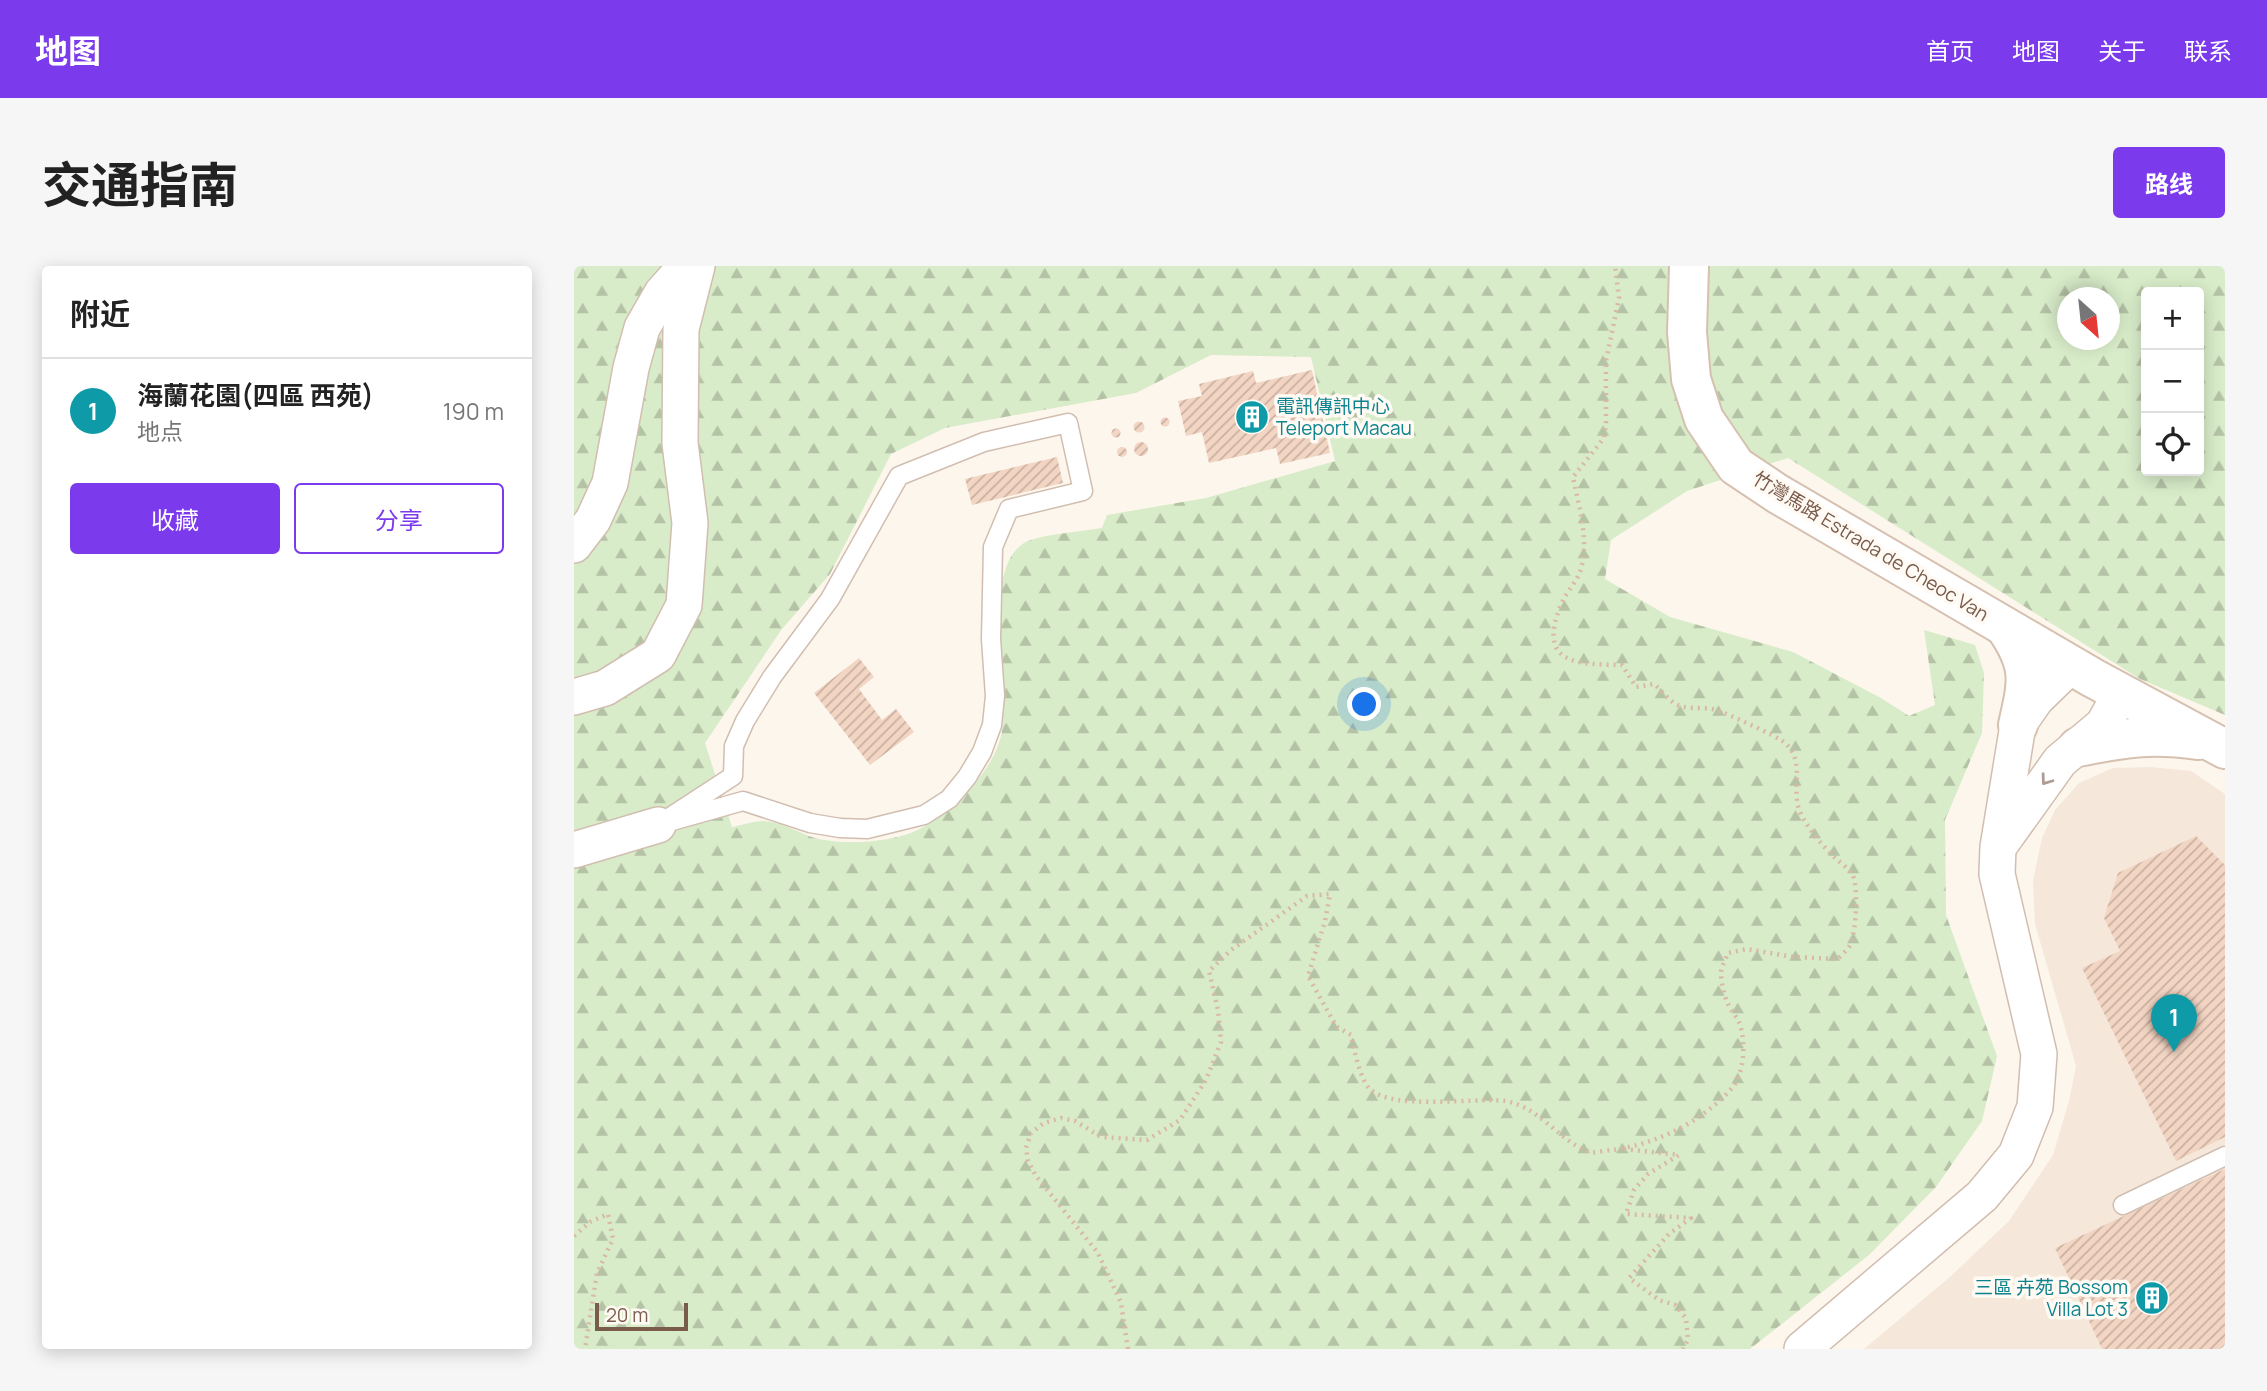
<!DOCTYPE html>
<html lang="zh">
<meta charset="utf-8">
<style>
body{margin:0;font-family:Manrope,"Noto Sans SC",sans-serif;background:#f6f6f6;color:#222}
.controls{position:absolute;right:21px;top:21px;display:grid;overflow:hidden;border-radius:7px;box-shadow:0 4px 18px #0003}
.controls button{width:63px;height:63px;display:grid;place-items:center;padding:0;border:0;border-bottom:2px solid #e0e0e0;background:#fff;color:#222;font:35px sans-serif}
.compass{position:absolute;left:1483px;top:21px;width:63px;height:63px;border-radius:50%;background:#fff;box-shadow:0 4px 18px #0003;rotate:153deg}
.scale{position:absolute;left:21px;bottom:18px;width:93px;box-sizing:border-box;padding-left:7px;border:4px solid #7a5c4d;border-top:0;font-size:19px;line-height:24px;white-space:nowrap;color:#7a5c4d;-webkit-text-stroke:5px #fffaf3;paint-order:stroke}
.you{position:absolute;left:791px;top:439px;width:24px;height:24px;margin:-18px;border:5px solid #fff;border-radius:50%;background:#1a73e8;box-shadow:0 0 0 10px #1a73e833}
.badge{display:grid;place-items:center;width:46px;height:46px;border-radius:50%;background:#7c3aed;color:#fff;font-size:23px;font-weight:700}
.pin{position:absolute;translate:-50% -58px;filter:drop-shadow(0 2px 4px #0008)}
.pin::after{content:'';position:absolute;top:37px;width:24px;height:21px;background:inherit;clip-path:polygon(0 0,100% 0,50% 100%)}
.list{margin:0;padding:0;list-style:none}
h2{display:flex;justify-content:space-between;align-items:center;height:91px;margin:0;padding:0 28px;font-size:30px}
h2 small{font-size:23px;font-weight:400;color:#767676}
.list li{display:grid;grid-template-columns:46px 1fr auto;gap:21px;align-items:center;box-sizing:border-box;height:105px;padding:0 28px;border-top:2px solid #e0e0e0}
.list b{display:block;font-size:26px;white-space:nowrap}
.list p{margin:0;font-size:23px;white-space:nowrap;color:#767676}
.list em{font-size:23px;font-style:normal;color:#767676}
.actions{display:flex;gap:14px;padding:21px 28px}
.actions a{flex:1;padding:16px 0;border:2px solid #7c3aed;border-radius:7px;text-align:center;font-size:24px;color:#7c3aed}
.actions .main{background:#7c3aed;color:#fff}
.icon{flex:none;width:38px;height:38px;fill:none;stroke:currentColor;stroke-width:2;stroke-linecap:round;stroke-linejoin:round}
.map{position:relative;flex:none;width:1651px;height:1083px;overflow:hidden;border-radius:7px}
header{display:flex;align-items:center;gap:42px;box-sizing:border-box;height:98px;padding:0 35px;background:#7c3aed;color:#fff}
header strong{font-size:33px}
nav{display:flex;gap:38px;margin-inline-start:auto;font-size:24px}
.intro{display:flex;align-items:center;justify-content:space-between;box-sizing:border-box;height:168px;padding:0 42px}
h1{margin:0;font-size:49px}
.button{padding:18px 32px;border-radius:7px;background:#7c3aed;color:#fff;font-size:24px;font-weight:700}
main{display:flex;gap:42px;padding:0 42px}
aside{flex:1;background:#fff;border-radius:7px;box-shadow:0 4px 18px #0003}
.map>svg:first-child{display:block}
.residential{fill:#f5e8da}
.forest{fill:url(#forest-firs);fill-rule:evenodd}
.building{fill:url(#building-hatch)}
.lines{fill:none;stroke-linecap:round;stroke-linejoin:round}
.service-casing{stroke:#d1beb0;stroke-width:21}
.minor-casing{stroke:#d1beb0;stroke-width:38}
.secondary-casing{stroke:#d6c0b0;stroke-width:42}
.path{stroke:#d9b8a5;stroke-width:4.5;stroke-dasharray:2 5;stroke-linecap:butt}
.service{stroke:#fff;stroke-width:18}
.minor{stroke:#fff;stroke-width:35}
.secondary{stroke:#fff;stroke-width:38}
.oneway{stroke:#af9d94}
.labels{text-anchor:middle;stroke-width:7;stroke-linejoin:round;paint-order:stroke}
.culture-label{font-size:19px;fill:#0d838f;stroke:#fffaf3;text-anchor:start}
.street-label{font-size:19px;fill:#7a5c4d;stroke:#fffaf3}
</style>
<header>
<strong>地图</strong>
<nav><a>首页</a><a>地图</a><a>关于</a><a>联系</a></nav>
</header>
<div class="intro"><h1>交通指南</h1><a class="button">路线</a></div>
<main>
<aside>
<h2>附近<small></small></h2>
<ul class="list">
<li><span class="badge" style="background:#0f9aa8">1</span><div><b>海蘭花園(四區 西苑)</b><p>地点</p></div><em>190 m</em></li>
</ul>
<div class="actions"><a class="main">收藏</a><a>分享</a></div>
</aside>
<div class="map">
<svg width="1651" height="1083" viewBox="0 0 1651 1083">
<defs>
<pattern id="forest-firs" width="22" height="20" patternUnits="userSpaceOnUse" patternTransform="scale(1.75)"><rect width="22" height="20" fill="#d8ecc9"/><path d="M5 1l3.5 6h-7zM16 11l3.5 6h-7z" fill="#b4c2a5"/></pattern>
<pattern id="building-hatch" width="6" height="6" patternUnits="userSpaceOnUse" patternTransform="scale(1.75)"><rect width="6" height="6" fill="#f3d5c3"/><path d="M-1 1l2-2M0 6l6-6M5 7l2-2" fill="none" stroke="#cab0a1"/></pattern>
</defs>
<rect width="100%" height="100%" fill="#fdf6ec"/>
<!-- residential -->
<polygon class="residential" points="1577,501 1617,505 1651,528 1651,1083 1290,1083 1377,1010 1435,955 1479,889 1495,835 1502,800 1461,658 1459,614 1468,572 1481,544 1505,517 1539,502"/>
<!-- forest -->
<path class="forest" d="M0,0H1651V449L1566,413L1214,192L1113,225L1037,274L1031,313L1096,351L1219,386L1307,432L1335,450L1361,439L1350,364L1401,379L1410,407L1408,467L1371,554L1372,649L1423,790L1408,855L1362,921L1295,989L1176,1083H0ZM1572,26H1625V205H1572ZM1493,32H1535V74H1493ZM637,89L737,91L761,195L632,232L533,249L528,262C511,265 462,269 450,277C407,304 434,419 428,465C422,504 374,552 339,566C314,577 261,580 235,570C220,564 206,556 190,555C180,555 168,559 158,561L131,477L208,363L256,308L317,188L371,162L562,127Z"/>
<!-- building -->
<g class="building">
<polygon points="738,104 756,187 706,198 702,182 635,197 628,166 612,170 604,135 628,130 625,118 679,105 682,117"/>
<circle cx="591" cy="156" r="4.5"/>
<circle cx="565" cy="161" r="5.5"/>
<circle cx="542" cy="167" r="4.5"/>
<circle cx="567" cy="183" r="7"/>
<circle cx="548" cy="186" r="5"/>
<polygon points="483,191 489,217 398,239 391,213"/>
<polygon points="285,392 300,411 285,423 308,454 322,443 340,466 296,499 240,427"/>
<polygon points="1622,570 1651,599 1651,871 1602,895 1508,702 1546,685 1530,652 1544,607"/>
<polygon points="1651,903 1651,1083 1528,1083 1481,982"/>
</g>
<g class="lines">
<!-- service casing -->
<g class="service-casing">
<g id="service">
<polygon points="494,157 509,225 435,243 419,281 417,373 421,430 418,459 408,486 393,511 375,533 350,549 293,563 266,562 236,557 169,535 84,559 159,510 160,480 171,455 198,411 256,333 325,210 410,176"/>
<polyline points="1549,939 1651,890"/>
</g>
</g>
<!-- minor casing -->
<g class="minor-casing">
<g id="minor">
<polyline points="0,279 19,254 36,217 57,102 68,62 88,27 112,0"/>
<polyline points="0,431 31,422 84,389 110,339 116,257 106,177 107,63 123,0"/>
<polyline points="1428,576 1486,495 1529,459 1542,436 1542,425"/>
<polyline points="0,584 84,559"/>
<polyline points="1228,1083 1408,930 1442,889 1461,841 1465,788 1423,608 1424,581 1444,459 1462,433 1497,399"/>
</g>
</g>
<!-- secondary casing -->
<g class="secondary-casing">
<g id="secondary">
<polyline points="1115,0 1113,66 1117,113 1130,153 1162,200 1204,228 1519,412 1651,483"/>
<path d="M1431,361C1458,400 1454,415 1444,459"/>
<path d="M1504,481C1549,472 1577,467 1624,474"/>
</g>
</g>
<!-- path -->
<g class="path">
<polyline points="1050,883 1105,889 1074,908 1060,924 1052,948 1117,952 1095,968 1055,1012 1085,1034 1101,1039 1112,1052 1114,1074 1109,1083"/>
<polyline points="0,970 16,956 34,948 39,973 23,1007 11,1083"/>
<path d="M554,1083L547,1037L524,987L462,910L454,895L452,882L457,867L470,857L487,852L501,855L527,871L573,874L606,854L632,814L647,776L644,744L635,705L657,684L733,630L756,628L751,655L734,710L762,760L777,769C780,783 786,814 796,823C819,845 899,831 931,835C967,841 988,879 1017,886C1023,887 1032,884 1038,884C1083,878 1128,856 1158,822C1171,807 1172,773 1165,756C1162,749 1156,744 1154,738C1150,730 1147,715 1147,707C1147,701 1152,693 1154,687L1173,683L1219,691L1264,693C1268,688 1275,683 1277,677C1282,664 1285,619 1278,608C1274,602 1267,597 1262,593C1248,579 1235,565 1226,546C1216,523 1233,496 1210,476C1202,470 1152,447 1142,444C1129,440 1112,445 1100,437C1093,432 1087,424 1080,418L1062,421L1048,399C1006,398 963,400 986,341C991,327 1003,316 1007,303C1015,272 1005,241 999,211L1030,172L1032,157V95L1045,32L1041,0"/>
</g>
<!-- service -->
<use href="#service" class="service"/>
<!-- minor -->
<use href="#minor" class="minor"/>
<!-- secondary -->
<use href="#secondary" class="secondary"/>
</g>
<!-- one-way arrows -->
<defs><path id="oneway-chevron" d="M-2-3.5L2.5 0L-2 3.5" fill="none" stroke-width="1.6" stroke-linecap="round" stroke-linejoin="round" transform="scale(1.75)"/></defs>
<use class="oneway" href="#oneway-chevron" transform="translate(1472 514) rotate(126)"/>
<!-- icons -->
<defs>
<g id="building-disc" transform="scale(1.75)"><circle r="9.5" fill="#0f9aa8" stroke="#fffaf3"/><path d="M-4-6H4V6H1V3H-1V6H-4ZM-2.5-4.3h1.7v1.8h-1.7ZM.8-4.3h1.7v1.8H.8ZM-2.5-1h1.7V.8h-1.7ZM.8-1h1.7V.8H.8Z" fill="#fff"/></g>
</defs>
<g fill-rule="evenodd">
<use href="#building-disc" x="678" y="151"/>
<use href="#building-disc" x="1578" y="1032"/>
</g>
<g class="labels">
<!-- culture labels -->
<g class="culture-label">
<text x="702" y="147">電訊傳訊中心<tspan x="702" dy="22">Teleport Macau</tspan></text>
<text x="1554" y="1028" text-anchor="end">三區 卉苑 Bossom<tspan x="1554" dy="22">Villa Lot 3</tspan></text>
</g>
<!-- street labels -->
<g class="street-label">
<text transform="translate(1297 280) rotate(31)" y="7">竹灣馬路 Estrada de Cheoc Van</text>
</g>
</g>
</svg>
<div class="controls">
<button>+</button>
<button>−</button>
<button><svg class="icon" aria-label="locate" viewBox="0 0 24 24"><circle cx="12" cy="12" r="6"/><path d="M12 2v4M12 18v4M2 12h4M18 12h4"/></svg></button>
</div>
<svg class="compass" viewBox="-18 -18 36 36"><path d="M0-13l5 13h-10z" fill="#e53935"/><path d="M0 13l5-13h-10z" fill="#767676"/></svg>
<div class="scale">20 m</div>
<div class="you"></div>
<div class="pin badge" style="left:1600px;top:786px;background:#0f9aa8">1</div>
</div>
</main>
